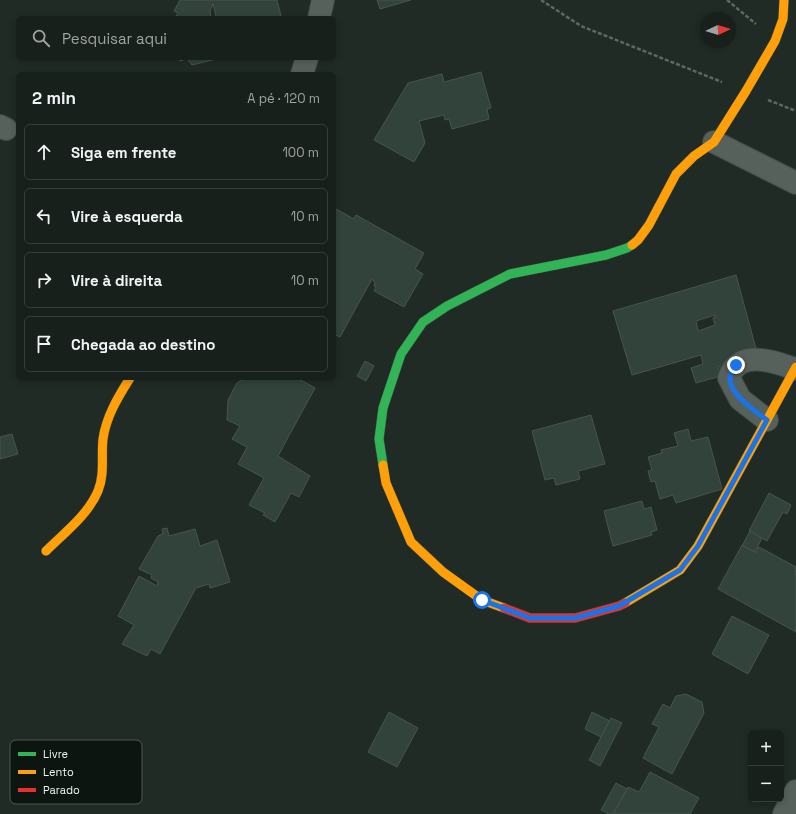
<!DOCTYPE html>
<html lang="pt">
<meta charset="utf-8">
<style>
body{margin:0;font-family:"Space Grotesk",sans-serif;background:#212825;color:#f1f3f6}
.controls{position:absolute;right:12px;bottom:12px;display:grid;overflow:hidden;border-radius:6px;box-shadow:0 2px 6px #0003}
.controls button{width:36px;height:36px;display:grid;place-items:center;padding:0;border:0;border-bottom:1px solid #363e3b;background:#18201c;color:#f1f3f6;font:20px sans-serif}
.compass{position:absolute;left:700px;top:12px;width:36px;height:36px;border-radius:50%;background:#18201c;box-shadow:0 2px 6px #0003;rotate:86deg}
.stop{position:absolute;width:12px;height:12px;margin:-9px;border:3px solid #1a73e8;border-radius:50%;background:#fff}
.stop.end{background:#1a73e8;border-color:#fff;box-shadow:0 1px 4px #0008}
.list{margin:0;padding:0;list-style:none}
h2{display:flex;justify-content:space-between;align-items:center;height:52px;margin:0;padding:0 16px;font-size:17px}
h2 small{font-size:13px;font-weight:400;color:#9fa3a3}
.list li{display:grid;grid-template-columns:26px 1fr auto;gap:12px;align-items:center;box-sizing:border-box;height:56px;margin:0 8px 8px;padding:0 8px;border:1px solid #363e3b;border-radius:6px}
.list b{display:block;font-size:15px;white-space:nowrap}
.list em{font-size:13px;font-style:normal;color:#9fa3a3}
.icon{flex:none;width:22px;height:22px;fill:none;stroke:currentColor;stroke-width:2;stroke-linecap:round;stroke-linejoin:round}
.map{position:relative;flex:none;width:796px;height:814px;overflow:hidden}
.search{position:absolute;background:#18201c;box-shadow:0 2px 6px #0003;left:16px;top:16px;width:320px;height:44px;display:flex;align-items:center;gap:10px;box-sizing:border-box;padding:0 14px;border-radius:6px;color:#9fa3a3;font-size:15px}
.panel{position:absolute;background:#18201c;box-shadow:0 2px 6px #0003;left:16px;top:72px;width:320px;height:308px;border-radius:6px}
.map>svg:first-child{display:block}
.building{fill:#32433b;stroke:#4a534e;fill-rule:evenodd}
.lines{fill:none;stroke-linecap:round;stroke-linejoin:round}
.street-casing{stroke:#3f4943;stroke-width:24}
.fast-casing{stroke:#3f4943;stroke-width:10}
.slow-casing{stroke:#3f4943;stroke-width:10}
.jam-casing{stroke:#3f4943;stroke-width:10}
.path{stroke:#5e6762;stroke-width:2.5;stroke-dasharray:4 2;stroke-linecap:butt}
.street{stroke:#57615b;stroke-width:22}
.fast{stroke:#30b455;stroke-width:9}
.slow{stroke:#ff9f0a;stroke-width:9}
.jam{stroke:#e5322d;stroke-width:9}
.route{stroke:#1a73e8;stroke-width:5}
.key{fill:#0d1510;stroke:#505953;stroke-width:1}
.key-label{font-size:11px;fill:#ebf7f0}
</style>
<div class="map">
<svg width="796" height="814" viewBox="0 0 796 814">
<rect width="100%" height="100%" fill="#202b25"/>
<!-- building -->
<g class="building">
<path d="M180,0H277L281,16L274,18H175L178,13L174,11ZM213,4L216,16L211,17L210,11Z"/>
<polygon points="377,0 411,0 380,9"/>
<polygon points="179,58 220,58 192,65 187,59 180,61"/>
<polygon points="481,72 491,108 487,109 489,119 452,129 449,119 445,120 444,115 419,121 425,143 414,162 374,140 408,83 442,74 444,82"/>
<polygon points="334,208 354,219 356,215 424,253 415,269 423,274 404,307 374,291 376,287 374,286 375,283 372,279 340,337 334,334"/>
<path d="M736,275L758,356L718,367L721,376L696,383L691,368L703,364L701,355L632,375L613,311ZM715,315V318H713L715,325L698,331L696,321Z"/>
<polygon points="365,361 374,366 366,381 357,376"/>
<polygon points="245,378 297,378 315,388 278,456 310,476 299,497 291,493 275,522 263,515 265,513 249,505 264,478 238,464 247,447 232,439 240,426 227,420 228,400 237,383"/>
<polygon points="591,415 605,464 578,471 580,479 556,485 554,478 545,480 532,431"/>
<polygon points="688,429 691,441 708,437 722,489 676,503 673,495 660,499 655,481 651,482 648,471 652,470 648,457 662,453 661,450 678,446 674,433"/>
<polygon points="12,434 18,454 0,459 0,437"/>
<polygon points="769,493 791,505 787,514 783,512 767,541 749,531"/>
<polygon points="642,501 644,509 651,507 657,530 651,532 652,535 613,546 604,511"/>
<polygon points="167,528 169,536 195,529 200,546 217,540 230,582 210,588 209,584 196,588 160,654 151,649 147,656 122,644 134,625 118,616 139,576 157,586 158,582 151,578 152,575 139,569 158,536 163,534 162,529"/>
<polygon points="750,531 762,538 755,552 742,546"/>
<polygon points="742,545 756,553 759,547 796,567 795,575 796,573 796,632 718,589"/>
<polygon points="732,616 769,635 748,674 712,654"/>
<polygon points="686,694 702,702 704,713 672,774 643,758 659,727 652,724 663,704 670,708 676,696"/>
<polygon points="389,712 418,728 397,767 368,752"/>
<polygon points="592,712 610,721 601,737 585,729"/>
<polygon points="611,718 622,723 600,766 589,760"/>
<polygon points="650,772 699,798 690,814 613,814 628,787 639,792"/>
<polygon points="616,783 627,789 613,814 609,814 601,810"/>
</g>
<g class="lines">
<!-- street casing -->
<g class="street-casing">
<g id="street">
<polyline points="319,18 323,0"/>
<polyline points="302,74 307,58"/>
<polyline points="0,126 6,129"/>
<polyline points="714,142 796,183"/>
<path d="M767,420L740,399L729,378C738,349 774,361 795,369"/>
<polyline points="784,814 796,791"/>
</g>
</g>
<!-- fast casing -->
<g class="fast-casing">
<polyline id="fast" points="383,465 379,439 383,408 401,354 423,322 447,306 510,274 606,255 627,248 632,245"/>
</g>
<!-- slow casing -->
<g class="slow-casing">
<g id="slow">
<polyline points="632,245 638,240 649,225 676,174 694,156 714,142 746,91 775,41 783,19 784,0"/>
<polyline points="383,465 386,483 411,542 443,572 482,600 504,608"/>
<path d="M46,551C64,533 88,515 98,491C105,474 101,457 103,439C106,417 118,397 130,378"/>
<polyline points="625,603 680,570 698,546 796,367"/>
</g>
</g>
<!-- jam casing -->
<g class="jam-casing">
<polyline id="jam" points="504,608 530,618 575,618 619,606 625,603"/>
</g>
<!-- path -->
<g class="path">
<polyline points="541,0 581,26 722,82"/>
<polyline points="727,0 756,24"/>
<polyline points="768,100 796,111"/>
</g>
<!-- street -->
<use href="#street" class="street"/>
<!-- fast -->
<use href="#fast" class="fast"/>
<!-- slow -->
<use href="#slow" class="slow"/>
<!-- jam -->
<use href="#jam" class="jam"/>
</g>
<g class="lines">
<!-- route -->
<path class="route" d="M482,600L530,618H575L619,606L680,570L698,546L767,420C751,408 716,386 736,365"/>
</g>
<!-- legend -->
<rect x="10" y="740" width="132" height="64" rx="6" class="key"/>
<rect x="18" y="752" width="18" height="4" fill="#30b455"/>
<rect x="18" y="770" width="18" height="4" fill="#ff9f0a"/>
<rect x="18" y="788" width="18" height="4" fill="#e5322d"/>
<g class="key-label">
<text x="43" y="758">Livre</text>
<text x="43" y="776">Lento</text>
<text x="43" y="794">Parado</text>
</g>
</svg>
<div class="controls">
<button>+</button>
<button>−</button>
</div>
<svg class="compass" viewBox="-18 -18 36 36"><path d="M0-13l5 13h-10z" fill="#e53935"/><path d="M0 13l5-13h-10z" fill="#9fa3a3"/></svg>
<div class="stop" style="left:482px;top:600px"></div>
<div class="stop end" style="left:736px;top:365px"></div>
<div class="search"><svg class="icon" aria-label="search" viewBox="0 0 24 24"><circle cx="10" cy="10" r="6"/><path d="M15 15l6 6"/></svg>Pesquisar aqui</div>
<section class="panel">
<h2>2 min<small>A pé · 120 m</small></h2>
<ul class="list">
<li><svg class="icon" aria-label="ahead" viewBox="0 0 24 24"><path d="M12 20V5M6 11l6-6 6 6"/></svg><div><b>Siga em frente</b></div><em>100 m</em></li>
<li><svg class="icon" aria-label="left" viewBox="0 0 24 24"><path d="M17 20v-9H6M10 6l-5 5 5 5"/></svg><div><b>Vire à esquerda</b></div><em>10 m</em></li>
<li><svg class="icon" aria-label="right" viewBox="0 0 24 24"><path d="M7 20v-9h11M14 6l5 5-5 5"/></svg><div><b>Vire à direita</b></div><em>10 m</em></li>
<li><svg class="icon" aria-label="arrive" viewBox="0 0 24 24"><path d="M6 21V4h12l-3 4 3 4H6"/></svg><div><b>Chegada ao destino</b></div></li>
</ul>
</section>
</div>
